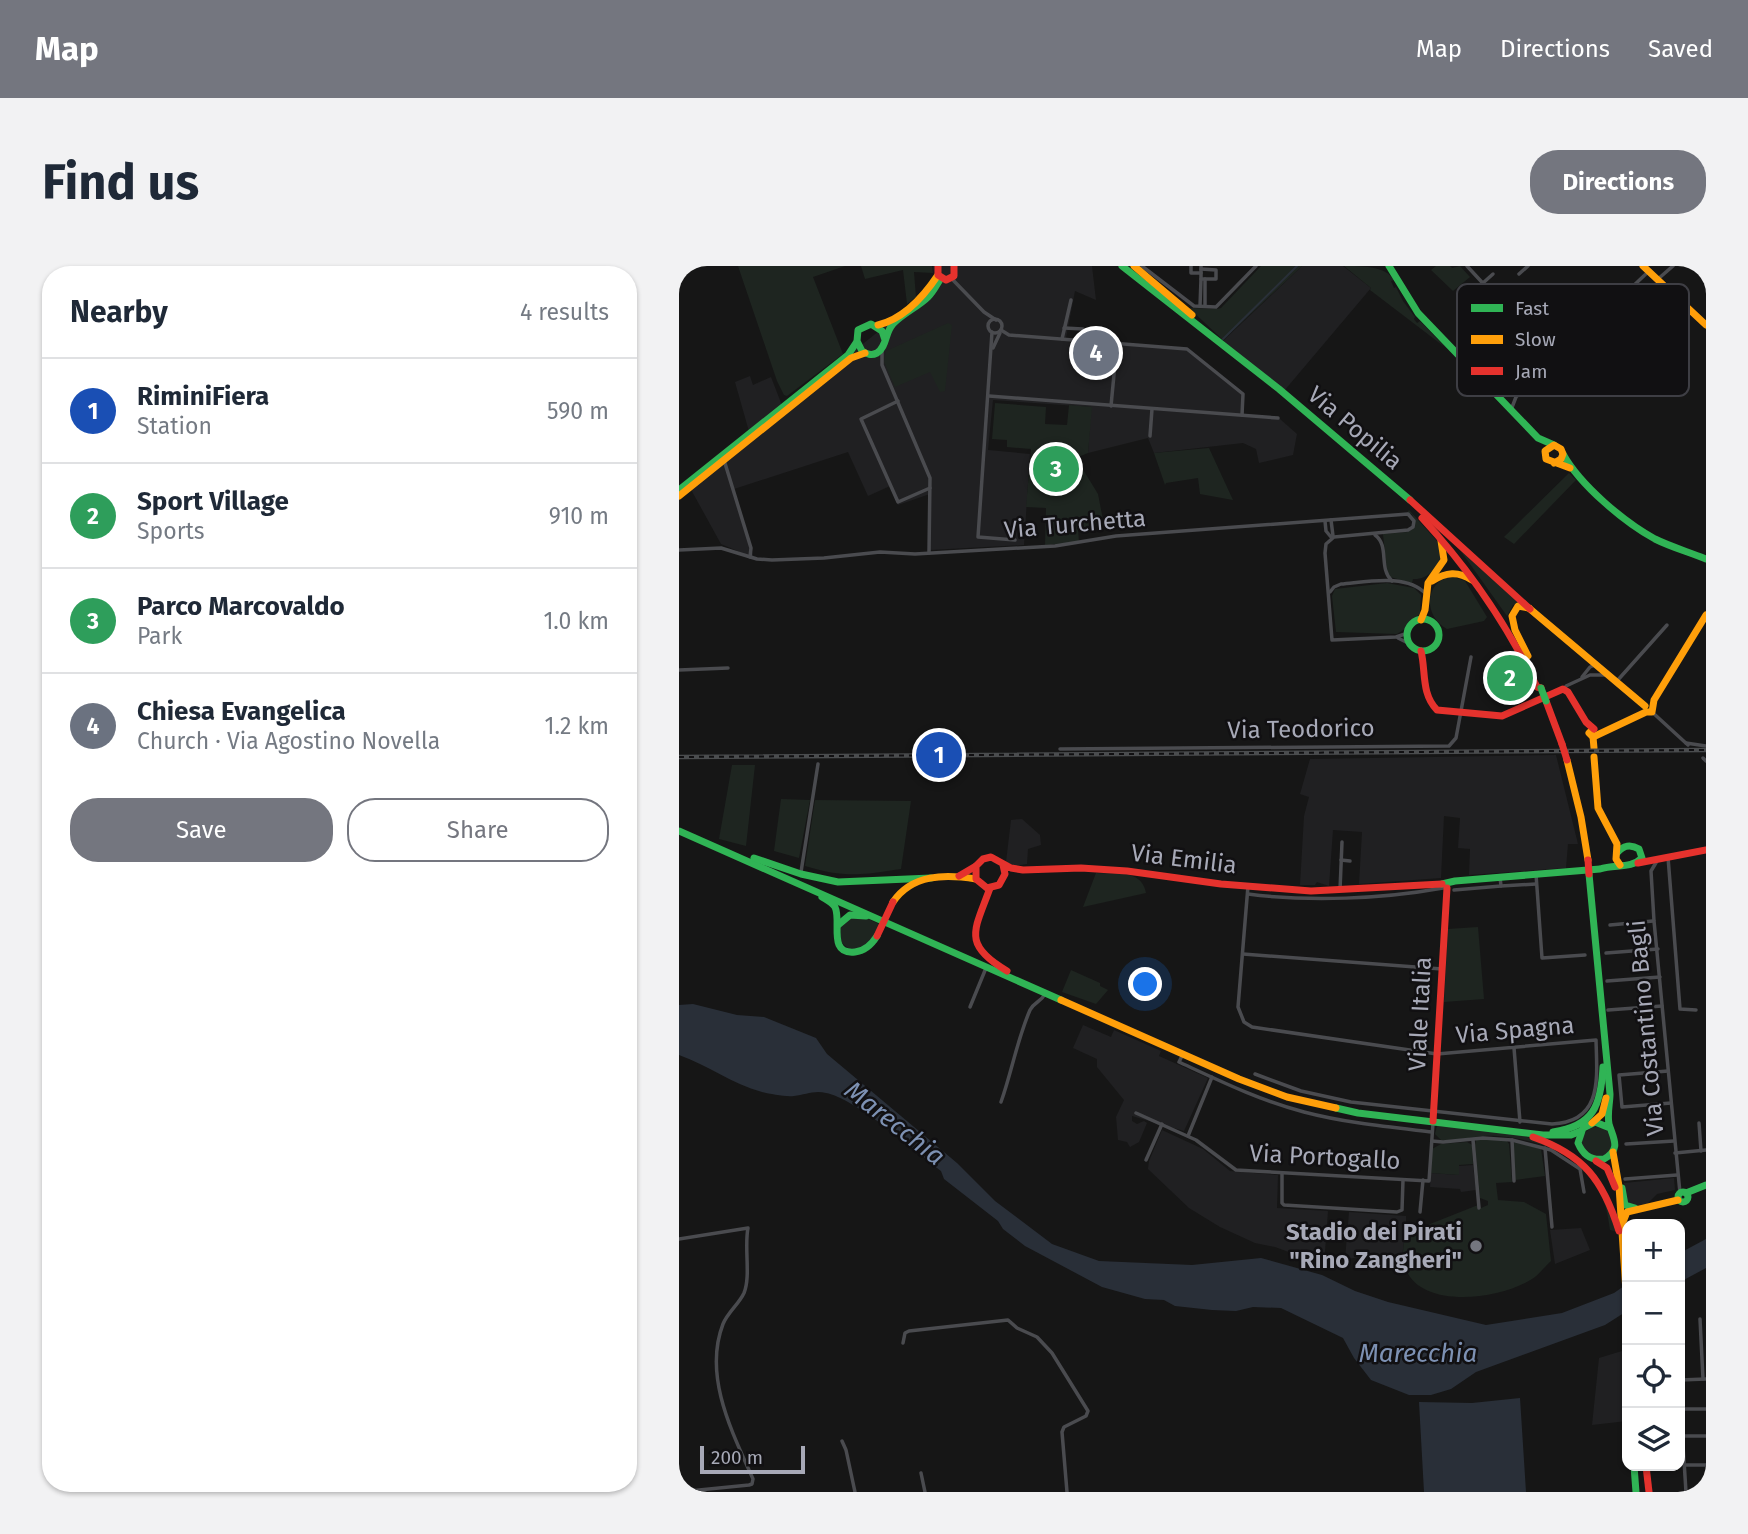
<!DOCTYPE html>
<meta charset="utf-8">
<style>
body{margin:0;font-family:"Fira Sans",sans-serif;background:#f2f2f3;color:#1f2937}
.controls{position:absolute;right:21px;bottom:21px;display:grid;overflow:hidden;border-radius:14px;box-shadow:0 2px 5px #0004}
.controls button{width:63px;height:63px;display:grid;place-items:center;padding:0;border:0;border-bottom:2px solid #e0e1e3;background:#fff;color:#1f2937;font:35px sans-serif}
.scale{position:absolute;left:21px;bottom:18px;width:105px;box-sizing:border-box;padding-left:7px;border:4px solid #a7a9b7;border-top:0;font-size:19px;line-height:24px;white-space:nowrap;color:#a7a9b7;-webkit-text-stroke:5px #111012;paint-order:stroke}
.you{position:absolute;left:467px;top:719px;width:24px;height:24px;margin:-18px;border:5px solid #fff;border-radius:50%;background:#1a73e8;box-shadow:0 0 0 10px #1a73e833}
.badge{display:grid;place-items:center;width:46px;height:46px;border-radius:50%;background:#74767f;color:#fff;font-size:23px;font-weight:700}
.pin{position:absolute;translate:-50% -50%;border:4px solid #fff;box-shadow:0 2px 7px #0006}
.list{margin:0;padding:0;list-style:none}
h2{display:flex;justify-content:space-between;align-items:center;height:91px;margin:0;padding:0 28px;font-size:30px}
h2 small{font-size:23px;font-weight:400;color:#747a83}
.list li{display:grid;grid-template-columns:46px 1fr auto;gap:21px;align-items:center;box-sizing:border-box;height:105px;padding:0 28px;border-top:2px solid #e0e1e3}
.list b{display:block;font-size:26px;white-space:nowrap}
.list p{margin:0;font-size:23px;white-space:nowrap;color:#747a83}
.list em{font-size:23px;font-style:normal;color:#747a83}
.actions{display:flex;gap:14px;padding:21px 28px}
.actions a{flex:1;padding:16px 0;border:2px solid #74767f;border-radius:28px;text-align:center;font-size:24px;color:#74767f}
.actions .main{background:#74767f;color:#fff}
.icon{flex:none;width:38px;height:38px;fill:none;stroke:currentColor;stroke-width:2;stroke-linecap:round;stroke-linejoin:round}
.map{position:relative;flex:none;width:1027px;height:1226px;overflow:hidden;border-radius:28px}
header{display:flex;align-items:center;gap:42px;box-sizing:border-box;height:98px;padding:0 35px;background:#74767f;color:#fff}
header strong{font-size:33px}
nav{display:flex;gap:38px;margin-inline-start:auto;font-size:24px}
.intro{display:flex;align-items:center;justify-content:space-between;box-sizing:border-box;height:168px;padding:0 42px}
h1{margin:0;font-size:49px}
.button{padding:18px 32px;border-radius:28px;background:#74767f;color:#fff;font-size:24px;font-weight:700}
main{display:flex;gap:42px;padding:0 42px}
aside{flex:1;background:#fff;border-radius:28px;box-shadow:0 2px 5px #0004}
.map>svg:first-child{display:block}
.built{fill:#202022}
.green{fill:#1e2520}
.water{fill:#292f38}
.lines{fill:none;stroke-linecap:round;stroke-linejoin:round}
.stream{stroke:#292f38;stroke-width:2}
.street{stroke:#4a4b4f;stroke-width:3.5}
.fast{stroke:#30b455;stroke-width:7}
.slow{stroke:#ff9f0a;stroke-width:7}
.jam{stroke:#e5322d;stroke-width:7}
.rail-casing{stroke:#4a4c4e;stroke-width:4.5}
.rail{stroke:#111012;stroke-width:2;stroke-dasharray:5;stroke-linecap:butt}
.fast-bridge{stroke:#30b455;stroke-width:7}
.jam-bridge{stroke:#e5322d;stroke-width:7}
.poi-dot{fill:#74767f;stroke:#111012;stroke-width:2.5}
.labels{text-anchor:middle;stroke-width:5;stroke-linejoin:round;paint-order:stroke}
.street-label{font-size:24px;fill:#a7a9b7;stroke:#111012}
.poi-label{font-size:24px;font-weight:bold;fill:#a7a9b7;stroke:#111012;text-anchor:end}
.water-label{font-size:26px;font-style:italic;fill:#7d91b3;stroke:#111012}
.key{fill:#111012;stroke:#3e3e44;stroke-width:2}
.key-label{font-size:19px;fill:#a7a9b7}
</style>
<header>
<strong>Map</strong>
<nav><a>Map</a><a>Directions</a><a>Saved</a></nav>
</header>
<div class="intro"><h1>Find us</h1><a class="button">Directions</a></div>
<main>
<aside>
<h2>Nearby<small>4 results</small></h2>
<ul class="list">
<li><span class="badge" style="background:#1a4fb4">1</span><div><b>RiminiFiera</b><p>Station</p></div><em>590 m</em></li>
<li><span class="badge" style="background:#2e9e5b">2</span><div><b>Sport Village</b><p>Sports</p></div><em>910 m</em></li>
<li><span class="badge" style="background:#2e9e5b">3</span><div><b>Parco Marcovaldo</b><p>Park</p></div><em>1.0 km</em></li>
<li><span class="badge" style="background:#6b7280">4</span><div><b>Chiesa Evangelica</b><p>Church · Via Agostino Novella</p></div><em>1.2 km</em></li>
</ul>
<div class="actions"><a class="main">Save</a><a>Share</a></div>
</aside>
<div class="map">
<svg width="1027" height="1226" viewBox="0 0 1027 1226">
<rect width="100%" height="100%" fill="#161616"/>
<!-- built -->
<g class="built">
<polygon points="254,0 413,0 417,34 396,25 387,72 510,84 565,127 565,148 601,153 618,168 614,189 580,197 577,183 564,177 475,187 469,172 409,187 412,141 314,134 309,184 351,188 345,279 251,284 251,228 219,239 211,220 189,230 169,186 55,223 75,292 42,278 10,220 71,169 56,116 71,110 74,119 92,111 104,142 256,20"/>
<polygon points="623,0 664,0 692,22 605,125 544,75"/>
<polygon points="877,489 899,578 889,578 887,602 790,609 791,583 779,582 781,552 765,550 762,612 680,618 683,566 654,564 650,620 638,616 636,619 621,619 625,550 630,531 621,528 631,493"/>
<polygon points="343,553 361,569 362,579 349,583 348,598 335,600 327,596 332,554"/>
<polygon points="404,759 432,771 435,764 482,785 480,790 529,812 505,865 453,850 453,855 458,858 465,855 468,857 460,876 451,881 448,876 439,874 437,851 445,834 418,801 418,793 394,782"/>
<polygon points="483,864 524,883 551,905 599,909 598,942 649,945 645,999 596,981 576,977 541,961 510,942 469,903 470,895"/>
<polygon points="794,899 797,924 782,926 781,923 751,921 752,907 780,909 780,900"/>
<polygon points="995,912 996,924 978,928 968,938 952,940 947,935 945,917"/>
<polygon points="670,946 727,950 727,960 734,968 725,976 721,1005 685,991 666,993"/>
<polygon points="902,962 911,984 876,998 871,964"/>
<polygon points="943,1085 948,1115 943,1115 947,1119 948,1155 913,1159 920,1092"/>
</g>
<!-- green -->
<g class="green">
<polygon points="59,0 166,0 134,11 164,88 108,130 105,129 98,115"/>
<polygon points="182,0 253,0 254,7 235,6 237,31 228,38 224,4 186,13"/>
<polygon points="582,0 623,0 544,74 510,42 538,43 542,42"/>
<path d="M665,0C683,0 707,0 715,14L712,15L715,22L717,21L724,35L736,51L735,53L738,57L741,55L767,82L691,24L692,22Z"/>
<polygon points="757,0 771,0 773,2 781,0 791,11 774,25 752,4"/>
<polygon points="269,57 273,59 266,125 261,126 251,106 216,121 205,96 207,85"/>
<polygon points="316,137 367,141 366,158 388,159 390,139 413,141 409,187 397,192 419,228 425,259 399,263 400,276 366,279 367,242 347,241 352,183 328,181 328,174 313,173"/>
<polygon points="530,182 554,234 521,228 519,212 487,217 486,219 475,187"/>
<polygon points="890,207 897,214 835,278 825,271"/>
<path d="M730,244L758,275L762,290C758,303 748,314 734,313L733,317L711,311L708,305L704,268L728,266L734,263L736,255L733,248L728,247Z"/>
<polygon points="781,284 843,337 834,339 828,350"/>
<path d="M772,310L786,315L808,351L805,355L768,363C745,351 744,317 772,310Z"/>
<path d="M708,317L735,322L742,329L741,347C738,352 723,367 717,368L657,366L653,330L656,323Z"/>
<polygon points="53,499 76,499 67,580 40,573"/>
<polygon points="102,533 131,534 120,592 95,585"/>
<path d="M136,534L232,535L222,603C183,609 165,612 126,600Z"/>
<path d="M417,607C437,608 463,603 467,627L404,641Z"/>
<path d="M181,649L200,658L189,680L173,684C149,672 158,654 181,649Z"/>
<polygon points="799,661 805,733 765,736 769,663"/>
<polygon points="392,704 421,717 421,720 429,724 417,738 383,726"/>
<path d="M758,860C817,864 892,866 924,924C931,936 937,951 936,965L931,964C928,940 923,924 907,905L904,906C892,881 831,868 805,870C791,871 776,875 762,874L756,868Z"/>
<circle cx="918" cy="876" r="15"/>
<path d="M803,873L828,875L830,878L833,916L817,917L819,934L845,936L867,948L872,995C866,1000 860,1009 853,1013C813,1038 713,1046 725,976L741,962L799,939L802,942L809,939V935L801,932L796,879L797,874Z"/>
<polygon points="788,876 793,879 794,898 780,899 780,909 752,907 753,883 762,878"/>
<polygon points="836,876 862,883 866,910 836,914 834,878"/>
</g>
<!-- water -->
<g class="water">
<path d="M14,738L58,749L85,751L137,772L148,788L278,897L316,935L373,978L420,995L513,999L582,992L643,1009L676,1025L709,1036L807,1059L883,1047L935,1027L948,1018V1045L926,1059L797,1106L772,1123L752,1129H730L692,1114L675,1092L664,1072L602,1042L574,1041L557,1045L533,1044L496,1040L485,1034L466,1033L423,1021L346,980L324,963L319,955L265,913L262,905C237,885 175,832 147,827C135,824 126,829 115,830C106,831 92,828 83,826C53,818 29,799 0,789V739Z"/>
<polygon points="1027,973 1027,1002 1001,1016 1001,987"/>
<polygon points="841,1132 847,1226 745,1226 740,1136 793,1137"/>
</g>
<g class="lines">
<!-- stream -->
<polyline class="stream" points="544,73 618,0"/>
<!-- street -->
<g class="street">
<polyline points="463,0 515,40 537,41 577,0"/>
<polyline points="512,0 512,7 522,7"/>
<polyline points="522,0 522,13 526,13 526,40"/>
<polyline points="788,0 812,26"/>
<polyline points="522,3 537,4 537,13 526,13"/>
<polyline points="840,8 849,0"/>
<polyline points="272,12 305,46 317,54"/>
<polyline points="979,13 994,0"/>
<polyline points="785,34 814,8"/>
<polyline points="521,40 522,13"/>
<polyline points="960,50 988,23"/>
<polyline points="920,53 946,79"/>
<circle cx="316" cy="60" r="7"/>
<polyline points="385,62 404,63"/>
<polyline points="322,64 330,69 508,83 564,128 563,149"/>
<polyline points="313,66 299,271 336,274"/>
<polyline points="901,70 927,96"/>
<polyline points="383,73 392,34"/>
<polyline points="875,78 909,113"/>
<polyline points="203,82 203,99 251,212 250,287"/>
<polyline points="314,82 321,67"/>
<polyline points="858,94 892,129"/>
<polyline points="310,130 599,152"/>
<polyline points="219,135 182,153 219,236 251,222"/>
<polyline points="432,140 438,77"/>
<polyline points="832,144 837,131 970,5"/>
<polyline points="471,170 473,143"/>
<polyline points="45,194 72,282 71,291"/>
<polyline points="652,254 654,270"/>
<polyline points="646,255 647,265 652,271"/>
<path d="M696,269C711,280 699,302 713,315"/>
<polyline points="0,284 42,282 78,293 93,294 145,292 201,286 236,288 376,280 437,270 729,248 735,255 734,261 729,264 655,271 647,278 646,287 653,374 717,371 729,367"/>
<path d="M651,326L655,321L662,318C687,316 728,307 747,328"/>
<polyline points="719,372 731,378"/>
<polyline points="0,404 49,402"/>
<polyline points="903,411 911,401 916,399"/>
<polyline points="938,415 988,359"/>
<polyline points="887,420 911,409 928,409"/>
<polyline points="973,446 1009,479"/>
<polyline points="1007,477 1027,480"/>
<polyline points="381,483 770,480 777,472 792,391"/>
<polyline points="1024,492 1027,495"/>
<polyline points="989,591 1001,743 1017,744"/>
<polyline points="662,594 671,595"/>
<polyline points="978,595 972,605 975,655 1001,927"/>
<polyline points="122,606 139,498"/>
<polyline points="857,608 863,692 906,689"/>
<path d="M569,620L559,741L565,756L573,761L758,788L917,774C918,812 924,856 873,858L672,836L622,825L576,808"/>
<polyline points="822,620 857,618"/>
<polyline points="661,624 663,576"/>
<polyline points="775,624 822,620 821,611"/>
<path d="M569,628C630,636 703,633 764,622"/>
<polyline points="931,659 974,655"/>
<polyline points="927,687 979,683"/>
<polyline points="564,688 763,703"/>
<polyline points="928,715 981,711"/>
<polyline points="291,741 307,702"/>
<polyline points="929,744 983,740"/>
<polyline points="835,782 841,856"/>
<path d="M504,788L500,796C541,815 582,835 625,846C667,857 710,861 753,866"/>
<polyline points="989,805 940,809 943,841 992,837"/>
<path d="M322,836C333,805 338,774 351,744C355,736 362,736 366,728"/>
<polyline points="457,847 517,874 557,904 750,915 754,857"/>
<polyline points="1020,857 1022,885"/>
<polyline points="509,870 533,811"/>
<polyline points="794,874 800,942"/>
<polyline points="833,874 835,915"/>
<polyline points="753,875 764,876 804,872 833,874 872,884 901,903 905,926"/>
<polyline points="947,878 995,875"/>
<polyline points="866,882 873,961"/>
<polyline points="996,887 1027,884"/>
<polyline points="467,894 483,858"/>
<polyline points="603,907 603,937 605,939 718,946 723,944 724,914"/>
<polyline points="946,913 998,909"/>
<polyline points="741,946 744,914"/>
<path d="M0,973L69,962C65,981 72,1010 65,1027C60,1038 49,1046 44,1058C24,1110 53,1166 74,1213L73,1218L70,1219L0,1226"/>
<polyline points="1021,1053 1024,1113"/>
<polyline points="224,1077 226,1067 230,1065 329,1054 338,1062 358,1071 373,1087 409,1145 407,1150 385,1161 383,1166 388,1226"/>
<polyline points="1001,1114 1027,1113"/>
<polyline points="1001,1131 1007,1226"/>
<polyline points="1002,1143 1027,1143"/>
<polyline points="1004,1170 1027,1170"/>
<polyline points="163,1175 167,1184 176,1226"/>
<polyline points="1006,1199 1027,1199"/>
<polyline points="242,1207 246,1226"/>
</g>
<!-- fast -->
<g class="fast">
<polyline points="443,0 600,123 731,234"/>
<polyline points="710,0 739,47 859,172 875,179"/>
<path d="M206,74L203,65L192,58L179,64L178,75L183,85C188,88 192,90 198,87C208,81 206,66 214,58C224,47 239,41 249,31C255,25 258,18 262,12"/>
<path d="M884,188C901,219 945,256 976,273C992,281 1010,286 1027,293"/>
<polyline points="0,224 169,89 177,77"/>
<circle cx="744" cy="369" r="16"/>
<polyline points="0,565 382,734"/>
<polyline points="75,592 122,608 159,616 252,612"/>
<path d="M910,608L931,828C931,837 928,848 930,858C934,872 943,883 925,893C912,895 904,889 899,877L904,862L916,856L931,862"/>
<path d="M763,618L776,615L921,603C936,598 952,603 963,592L960,583C952,578 944,579 938,587"/>
<path d="M143,631C148,634 153,636 156,641C163,655 148,689 176,686C186,685 193,678 198,670"/>
<polyline points="159,659 171,649 187,650"/>
<polyline points="657,842 679,847 864,869 892,869 902,865"/>
<path d="M874,866C915,860 922,839 924,801"/>
<polyline points="943,922 946,939 956,942"/>
<circle cx="1004" cy="931" r="5"/>
<polyline points="1007,927 1027,919"/>
<polyline points="955,1200 957,1226"/>
</g>
<!-- slow -->
<g class="slow">
<polyline points="455,0 513,49"/>
<polyline points="964,0 1027,59"/>
<path d="M199,59C224,53 245,30 259,9"/>
<polyline points="875,197 882,193 884,188 882,183 875,179 866,185 867,193 891,202"/>
<polyline points="0,230 172,92 186,87"/>
<path d="M753,315C767,306 779,305 793,314"/>
<polyline points="851,343 966,440"/>
<polyline points="742,354 746,344 749,317 765,294 762,275"/>
<polyline points="849,390 836,364 833,350 839,340 850,342"/>
<polyline points="914,463 910,467 914,471 915,482"/>
<polyline points="914,471 967,446 973,446 975,434 1027,349"/>
<polyline points="915,491 919,542 938,578 937,593 941,599"/>
<polyline points="888,494 902,551 909,594"/>
<path d="M214,636C233,608 266,608 297,613"/>
<polyline points="382,734 560,813 608,831 657,842"/>
<polyline points="913,857 923,848 927,832"/>
<polyline points="934,886 940,920 948,1041"/>
<polyline points="944,956 948,946 999,934"/>
</g>
<!-- jam -->
<g class="jam">
<polyline points="259,0 259,9 267,14 275,10 275,0"/>
<polyline points="731,234 851,343"/>
<path d="M743,252C790,303 828,358 858,421L862,422"/>
<path d="M742,385C747,405 742,428 758,444L823,450L884,423L889,426L907,456L915,463"/>
<polyline points="867,435 883,478"/>
<polyline points="959,597 1027,584"/>
<polyline points="324,599 326,608 320,619 308,622 297,613 297,600 304,593 312,591 332,602 344,604 402,602 448,605 542,618 632,625 763,618"/>
<polyline points="280,610 297,600"/>
<path d="M311,622C296,664 282,678 328,705"/>
<polyline points="754,855 768,622"/>
<path d="M854,871C905,889 924,914 940,965"/>
<polyline points="917,895 928,902 936,921"/>
<polyline points="967,1200 970,1226"/>
</g>
<!-- rail casing -->
<g class="rail-casing">
<polyline id="rail" points="0,491 1027,484"/>
</g>
<!-- rail -->
<use href="#rail" class="rail"/>
<!-- fast-bridge -->
<polyline class="fast-bridge" points="862,422 867,435"/>
<!-- jam-bridge -->
<g class="jam-bridge">
<polyline points="883,478 888,494"/>
<polyline points="909,594 910,608"/>
<polyline points="198,670 214,636"/>
</g>
</g>
<!-- markers -->
<circle class="poi-dot" cx="797" cy="980" r="7"/>
<g class="labels">
<!-- street labels -->
<g class="street-label">
<text transform="translate(676 162) rotate(40)" y="8">Via Popilia</text>
<text transform="translate(396 258) rotate(-5)" y="8">Via Turchetta</text>
<text transform="translate(622 463) rotate(-1)" y="8">Via Teodorico</text>
<text transform="translate(505 593) rotate(7)" y="8">Via Emilia</text>
<text transform="translate(741 748) rotate(-87)" y="8">Viale Italia</text>
<text transform="translate(967 762) rotate(-95)" y="8">Via Costantino Bagli</text>
<text transform="translate(836 764) rotate(-5)" y="8">Via Spagna</text>
<text transform="translate(646 891) rotate(3)" y="8">Via Portogallo</text>
</g>
<!-- poi labels -->
<g class="poi-label">
<text x="783" y="974">Stadio dei Pirati<tspan x="783" dy="28">"Rino Zangheri"</tspan></text>
</g>
<!-- water labels -->
<g class="water-label">
<text transform="translate(216 857) rotate(38)" y="9">Marecchia</text>
<text x="739" y="1096">Marecchia</text>
</g>
</g>
<!-- legend -->
<rect x="778" y="18" width="232" height="112" rx="10" class="key"/>
<rect x="792" y="38" width="32" height="8" fill="#30b455"/>
<rect x="792" y="69" width="32" height="9" fill="#ff9f0a"/>
<rect x="792" y="101" width="32" height="8" fill="#e5322d"/>
<g class="key-label">
<text x="836" y="49">Fast</text>
<text x="836" y="80">Slow</text>
<text x="836" y="112">Jam</text>
</g>
</svg>
<div class="controls">
<button>+</button>
<button>−</button>
<button><svg class="icon" aria-label="locate" viewBox="0 0 24 24"><circle cx="12" cy="12" r="6"/><path d="M12 2v4M12 18v4M2 12h4M18 12h4"/></svg></button>
<button><svg class="icon" aria-label="layers" viewBox="0 0 24 24"><path d="M12 4l9 5-9 5-9-5zM3 14l9 5 9-5"/></svg></button>
</div>
<div class="scale">200 m</div>
<div class="you"></div>
<div class="pin badge" style="left:260px;top:489px;background:#1a4fb4">1</div>
<div class="pin badge" style="left:831px;top:412px;background:#2e9e5b">2</div>
<div class="pin badge" style="left:377px;top:203px;background:#2e9e5b">3</div>
<div class="pin badge" style="left:417px;top:87px;background:#6b7280">4</div>
</div>
</main>
